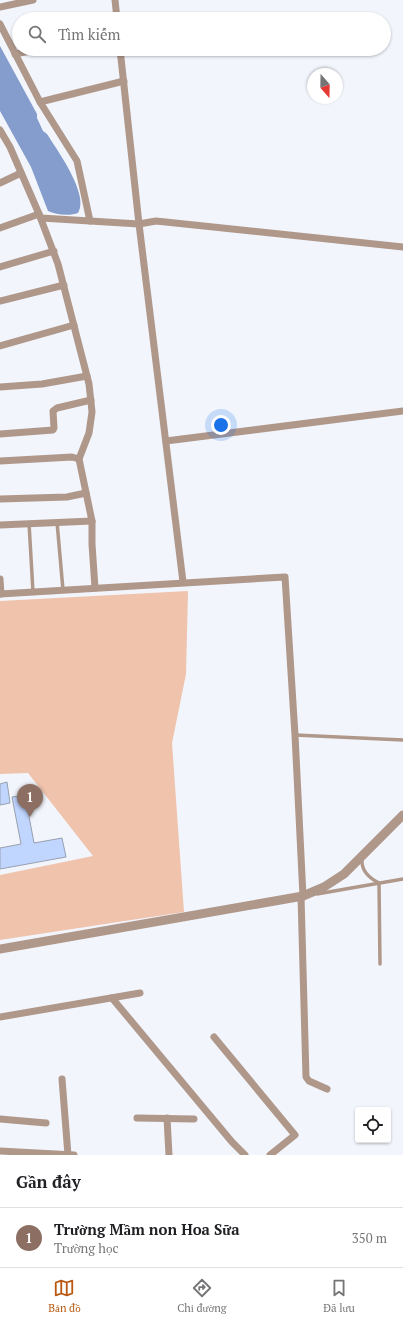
<!DOCTYPE html>
<html lang="vi">
<meta charset="utf-8">
<style>
body{margin:0;font-family:"PT Serif",serif;background:#f2f2f2;color:#202124}
.controls{position:absolute;right:12px;bottom:12px;display:grid;overflow:hidden;border-radius:4px;box-shadow:0 1px 3px #0004}
.controls button{width:36px;height:36px;display:grid;place-items:center;padding:0;border:0;border-bottom:1px solid #e0e0e0;background:#fff;color:#202124;font:20px sans-serif}
.compass{position:absolute;left:307px;top:68px;width:36px;height:36px;border-radius:50%;background:#fff;box-shadow:0 1px 3px #0004;rotate:160deg}
.you{position:absolute;left:221px;top:425px;width:14px;height:14px;margin:-10px;border:3px solid #fff;border-radius:50%;background:#1a73e8;box-shadow:0 0 0 6px #1a73e833}
.badge{display:grid;place-items:center;width:26px;height:26px;border-radius:50%;background:#b95913;color:#fff;font-size:13px;font-weight:700}
.pin{position:absolute;translate:-50% -33px;filter:drop-shadow(0 1px 2px #0008)}
.pin::after{content:'';position:absolute;top:21px;width:14px;height:12px;background:inherit;clip-path:polygon(0 0,100% 0,50% 100%)}
.list{margin:0;padding:0;list-style:none}
h2{display:flex;justify-content:space-between;align-items:center;height:52px;margin:0;padding:0 16px;font-size:17px}
h2 small{font-size:13px;font-weight:400;color:#757577}
.list li{display:grid;grid-template-columns:26px 1fr auto;gap:12px;align-items:center;box-sizing:border-box;height:60px;padding:0 16px;border-top:1px solid #e0e0e0}
.list b{display:block;font-size:15px;white-space:nowrap}
.list p{margin:0;font-size:13px;white-space:nowrap;color:#757577}
.list em{font-size:13px;font-style:normal;color:#757577}
.icon{flex:none;width:22px;height:22px;fill:none;stroke:currentColor;stroke-width:2;stroke-linecap:round;stroke-linejoin:round}
.map{position:relative;flex:none;width:403px;height:1155px;overflow:hidden}
.search{position:absolute;background:#fff;box-shadow:0 1px 3px #0004;left:12px;right:12px;top:12px;height:44px;display:flex;align-items:center;gap:10px;box-sizing:border-box;padding:0 14px;border-radius:22px;color:#757577;font-size:15px}
.sheet{height:112px;background:#fff}
nav{display:flex;justify-content:space-around;align-items:center;box-sizing:border-box;height:56px;border-top:1px solid #e0e0e0;background:#fff;font-size:11px;color:#757577}
nav a{display:grid;justify-items:center;gap:2px}
nav .on{color:#b95913}
.map>svg:first-child{display:block}
.green{fill:#f0c3ac}
.water{fill:#849dcd}
.building{fill:#c0d6ff;stroke:#98a0b0}
.lines{fill:none;stroke-linecap:round;stroke-linejoin:round}
.service{stroke:#af978a;stroke-width:3.5}
.minor{stroke:#af978a;stroke-width:7}
.tertiary{stroke:#af978a;stroke-width:9}
</style>
<div class="map">
<svg width="403" height="1155" viewBox="0 0 403 1155">
<rect width="100%" height="100%" fill="#f2f5fc"/>
<!-- green -->
<polygon class="green" points="188,591 186,674 172,743 184,912 0,940 0,875 93,856 28,773 0,774 0,601"/>
<!-- water -->
<path class="water" d="M0,46L37,114V118L43,131L47,134C57,150 90,195 78,213C70,216 56,215 48,211L31,167L0,111Z"/>
<!-- building -->
<g class="building">
<polygon points="7,782 10,803 0,805 0,784"/>
<polygon points="25,795 34,843 62,838 66,857 0,869 0,848 21,844 12,797"/>
</g>
<g class="lines">
<!-- service -->
<g class="service">
<polyline points="57,522 63,590"/>
<polyline points="29,523 33,592"/>
<polyline points="295,735 403,740"/>
<path d="M362,859C361,871 369,878 379,883L380,964"/>
<polyline points="317,894 403,879"/>
</g>
<!-- minor -->
<g class="minor">
<polyline points="115,0 117,19"/>
<polyline points="0,7 33,0"/>
<polyline points="0,24 40,102 77,161 90,221"/>
<polyline points="120,49 139,224 183,582"/>
<polyline points="15,54 40,49"/>
<polyline points="40,102 124,81"/>
<polyline points="0,130 10,147 39,214 58,264 89,384 92,412 89,433 79,459 92,521 92,544 95,588"/>
<polyline points="0,183 21,173"/>
<polyline points="41,218 139,224 156,221 403,247"/>
<polyline points="0,228 39,214"/>
<polyline points="0,267 54,251"/>
<polyline points="0,301 64,285"/>
<polyline points="0,346 74,325"/>
<polyline points="0,387 42,384 87,376"/>
<polyline points="0,434 53,430 54,428 53,411 57,408 91,400"/>
<polyline points="166,441 403,411"/>
<polyline points="0,461 72,457 79,459"/>
<polyline points="0,499 67,497 86,493"/>
<polyline points="0,525 92,521"/>
<polyline points="0,579 1,594"/>
<polyline points="0,594 285,577 295,735 303,896"/>
<polyline points="301,896 306,1077 309,1081 327,1089"/>
<polyline points="112,998 232,1142 245,1155"/>
<polyline points="0,1017 140,993"/>
<polyline points="214,1037 295,1135 270,1155"/>
<polyline points="62,1079 68,1155"/>
<polyline points="137,1118 194,1119"/>
<polyline points="167,1118 169,1155"/>
<polyline points="0,1119 46,1123"/>
<polyline points="0,1151 74,1155"/>
</g>
<!-- tertiary -->
<polyline class="tertiary" points="0,949 303,896 324,887 344,874 403,815"/>
</g>
</svg>
<div class="controls">
<button><svg class="icon" aria-label="locate" viewBox="0 0 24 24"><circle cx="12" cy="12" r="6"/><path d="M12 2v4M12 18v4M2 12h4M18 12h4"/></svg></button>
</div>
<svg class="compass" viewBox="-18 -18 36 36"><path d="M0-13l5 13h-10z" fill="#e53935"/><path d="M0 13l5-13h-10z" fill="#757577"/></svg>
<div class="you"></div>
<div class="pin badge" style="left:30px;top:817px;background:#8d6e63">1</div>
<div class="search"><svg class="icon" aria-label="search" viewBox="0 0 24 24"><circle cx="10" cy="10" r="6"/><path d="M15 15l6 6"/></svg>Tìm kiếm</div>
</div>
<section class="sheet">
<h2>Gần đây<small></small></h2>
<ul class="list">
<li><span class="badge" style="background:#8d6e63">1</span><div><b>Trường Mầm non Hoa Sữa</b><p>Trường học</p></div><em>350 m</em></li>
</ul>
</section>
<nav>
<a class="on"><svg class="icon" aria-label="map" viewBox="0 0 24 24"><path d="M3 6l6-2 6 2 6-2v14l-6 2-6-2-6 2zM9 4v14M15 6v14"/></svg>Bản đồ</a>
<a><svg class="icon" aria-label="directions" viewBox="0 0 24 24"><path d="M12 3l9 9-9 9-9-9zM9 14v-3h6M13 9l2 2-2 2"/></svg>Chỉ đường</a>
<a><svg class="icon" aria-label="saved" viewBox="0 0 24 24"><path d="M7 4h10v16l-5-4-5 4z"/></svg>Đã lưu</a>
</nav>
